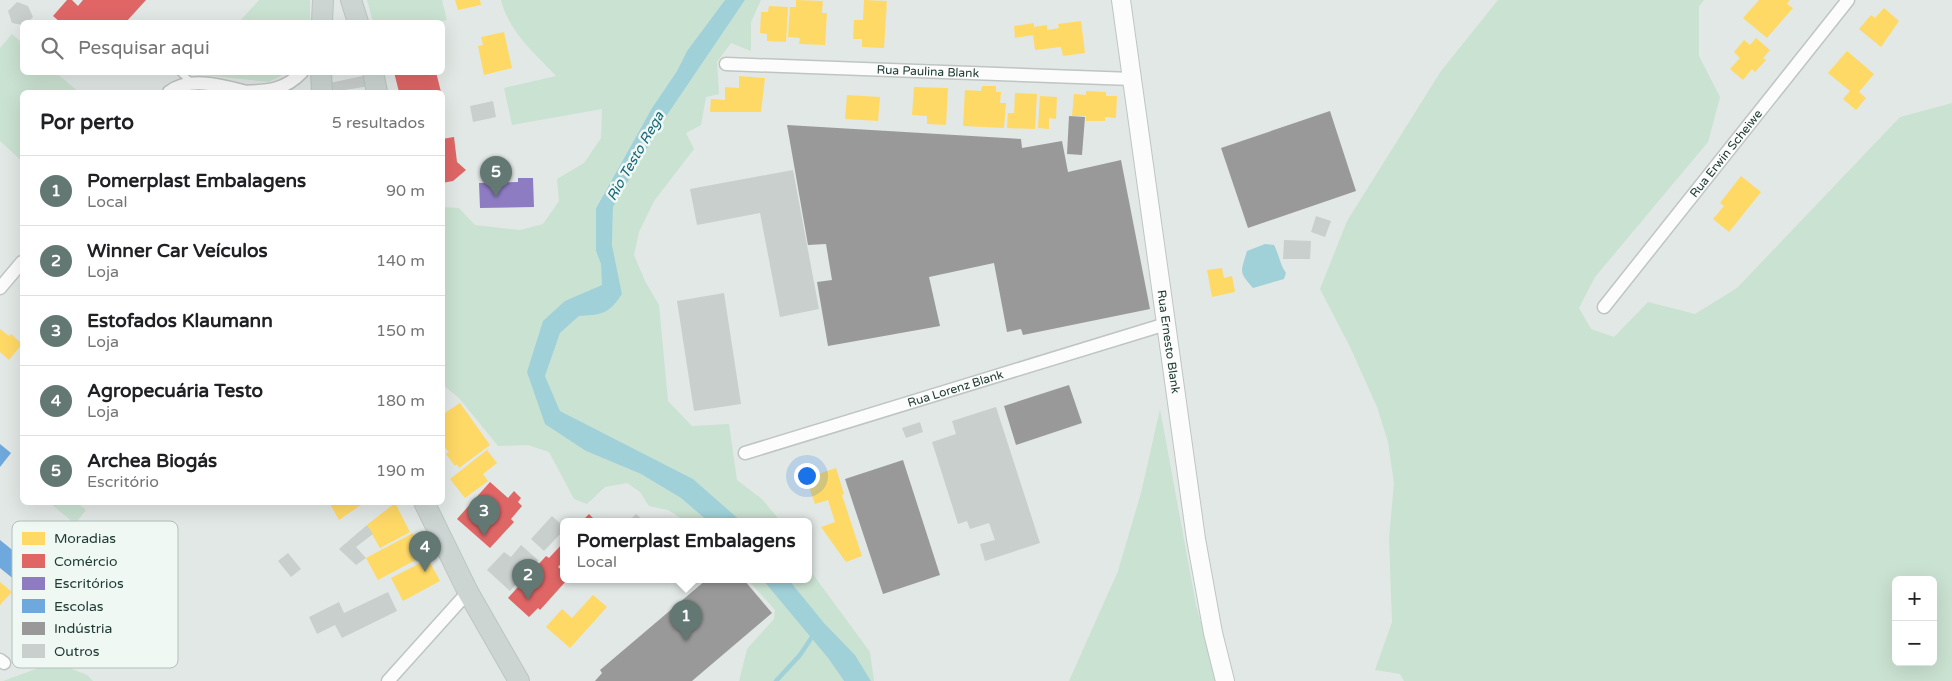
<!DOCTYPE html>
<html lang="pt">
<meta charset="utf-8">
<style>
body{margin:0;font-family:"Varela Round",sans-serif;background:#f6f6f6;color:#202124}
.controls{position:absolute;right:15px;bottom:15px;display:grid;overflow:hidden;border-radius:8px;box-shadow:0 5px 20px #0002}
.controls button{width:45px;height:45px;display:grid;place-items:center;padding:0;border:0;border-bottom:1px solid #e0e0e0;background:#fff;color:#202124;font:25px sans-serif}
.you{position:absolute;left:806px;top:475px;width:18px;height:18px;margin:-12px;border:4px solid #fff;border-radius:50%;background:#1a73e8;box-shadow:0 0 0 8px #1a73e833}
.badge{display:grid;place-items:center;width:32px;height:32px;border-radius:50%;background:#647873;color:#fff;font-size:16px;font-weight:700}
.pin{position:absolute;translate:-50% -41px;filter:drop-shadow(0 1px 2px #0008)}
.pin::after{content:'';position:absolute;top:26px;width:18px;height:15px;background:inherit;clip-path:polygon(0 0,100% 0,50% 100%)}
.popup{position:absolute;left:560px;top:518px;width:252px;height:65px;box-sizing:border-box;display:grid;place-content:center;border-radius:8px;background:#fff;filter:drop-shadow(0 1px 4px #0005);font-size:16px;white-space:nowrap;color:#757577}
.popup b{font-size:19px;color:#202124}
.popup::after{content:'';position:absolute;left:50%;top:100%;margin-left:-10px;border:10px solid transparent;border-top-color:#fff}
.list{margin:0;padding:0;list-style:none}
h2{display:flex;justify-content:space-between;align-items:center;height:65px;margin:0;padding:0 20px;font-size:21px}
h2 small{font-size:16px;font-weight:400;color:#757577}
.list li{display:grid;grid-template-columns:32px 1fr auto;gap:15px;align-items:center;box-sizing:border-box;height:70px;padding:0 20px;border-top:1px solid #e0e0e0}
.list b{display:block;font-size:19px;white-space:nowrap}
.list p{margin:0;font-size:16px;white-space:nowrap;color:#757577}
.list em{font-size:16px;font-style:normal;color:#757577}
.icon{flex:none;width:28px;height:28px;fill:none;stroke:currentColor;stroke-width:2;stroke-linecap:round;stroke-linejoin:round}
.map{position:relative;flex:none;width:1952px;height:681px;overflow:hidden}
.search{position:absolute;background:#fff;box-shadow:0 5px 20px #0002;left:20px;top:20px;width:425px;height:55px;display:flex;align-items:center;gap:12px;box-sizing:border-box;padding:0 18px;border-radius:8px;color:#757577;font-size:19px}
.panel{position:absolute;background:#fff;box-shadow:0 5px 20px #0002;left:20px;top:90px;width:425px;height:415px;border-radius:8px}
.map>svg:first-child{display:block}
.green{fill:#cae2d2;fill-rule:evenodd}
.water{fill:#a0d0d8}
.homes{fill:#ffd966}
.shops{fill:#e06666}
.offices{fill:#8e7cc3}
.schools{fill:#6fa8dc}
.industry{fill:#999}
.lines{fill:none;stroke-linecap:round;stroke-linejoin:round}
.stream{stroke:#a0d0d8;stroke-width:4.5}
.building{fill:#c9cfcd}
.lane-casing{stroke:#bfc5c2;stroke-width:9}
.street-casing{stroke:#bfc5c2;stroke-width:15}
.secondary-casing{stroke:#bec6c3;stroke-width:20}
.primary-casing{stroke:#bbc5c2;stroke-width:22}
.lane{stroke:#fbfcfb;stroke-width:6}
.street{stroke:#fbfcfb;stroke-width:12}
.secondary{stroke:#fbfcfb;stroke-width:18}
.primary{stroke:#ccd5d2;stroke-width:20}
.labels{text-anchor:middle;stroke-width:5;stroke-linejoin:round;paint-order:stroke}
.street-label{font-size:12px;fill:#203c35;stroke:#f0f8f4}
.water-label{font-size:14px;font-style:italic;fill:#186779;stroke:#f0f8f4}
.key{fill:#f0f8f4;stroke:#b2c0bb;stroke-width:1}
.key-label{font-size:14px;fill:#203c35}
</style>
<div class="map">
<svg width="1952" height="681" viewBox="0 0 1952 681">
<rect width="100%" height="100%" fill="#e2e8e5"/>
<!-- green -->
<g class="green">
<polygon points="259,0 310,0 310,22 239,22"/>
<polygon points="367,0 442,0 447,20 436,22 373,22"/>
<path d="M501,0H725L687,51L677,71L652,108L596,207V251L601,264L603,285L587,292L527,372L586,451L641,474L681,498L709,522H687L668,510L649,506L640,492L627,483L605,487L587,504L574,499L549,452L528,445L498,446L459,398L443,385V207L459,208L475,225L520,230L543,224L559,201L557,179L584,163L601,138L602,109L512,125L504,88L556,76C534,53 509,32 501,0Z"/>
<path d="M745,0H761L751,22V51L731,43L717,62L719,94L706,97L701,125L686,133L694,149L654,201L639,232L634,255L645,281L659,305L668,401L692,426L729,424L737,480L762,499L781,522H742L693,479L560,411L545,376L560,333L579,316C602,315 609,314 622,294L612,245L613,207L663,121Z"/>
<path d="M1498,0H1704L1699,6V56L1720,97L1708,142L1595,277L1579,308L1591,329L1614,337L1648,302L1695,314L1737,288L1900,117L1952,103V681H1404L1400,674L1375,670L1392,622L1389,538L1394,483L1388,442L1377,407L1350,347L1320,289L1347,221L1441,71ZM1896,580H1933V662H1896Z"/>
<polygon points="12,34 22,43 22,72 56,73 79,92 22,92 22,161 0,141 0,48"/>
<polygon points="200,73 286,73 269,82 204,75"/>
<polygon points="1160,409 1196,605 1218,681 1069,681 1118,571 1141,493"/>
<polygon points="50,503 77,503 86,510 75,524"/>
<polygon points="809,569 870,652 874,681 871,681 855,655 824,623 789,580 808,580"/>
<polygon points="748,580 763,580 828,658 844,681 739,681 747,649 774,619 775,610"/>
<polygon points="55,662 87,675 93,681 3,681"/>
</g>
<!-- water -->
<g class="water">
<path d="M725,0H745L663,121L613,207L612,245L622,294C609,314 602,315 579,316L560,333L545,376L560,411L693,479L742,522H709L681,498L641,474L586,451L545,424L527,372L543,321L565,301L602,285L601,264L596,251V208L652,108L677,71L687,51Z"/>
<path d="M1265,244L1274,245C1279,254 1280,265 1286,273L1284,279L1253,288C1238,271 1241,272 1247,251Z"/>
<polygon points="763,580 789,580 824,623 855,655 871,681 844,681 828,658"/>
</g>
<!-- homes -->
<g class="homes">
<polygon points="455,0 480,0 481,5 458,10"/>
<polygon points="796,0 823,1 822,13 827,13 825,45 799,44 800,38 788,37 790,7 796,7"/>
<polygon points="864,0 887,1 884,48 862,47 862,39 853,39 854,20 863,20"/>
<polygon points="1759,0 1790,0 1787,4 1793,8 1767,38 1743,18"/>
<polygon points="769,6 788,7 786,42 767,41 767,34 760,33 761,12 768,12"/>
<polygon points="1884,8 1899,21 1881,47 1859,29 1871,15 1875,18"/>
<polygon points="1081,21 1085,53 1063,56 1061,47 1035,50 1033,35 1015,38 1014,26 1034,23 1034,27 1047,25 1047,30 1059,28 1058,24"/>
<polygon points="504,32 512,68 484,75 478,46 483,45 481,37"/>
<polygon points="1756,38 1770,50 1763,58 1766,60 1755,72 1752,69 1743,80 1730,69 1740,58 1734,52 1744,40 1750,45"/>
<polygon points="1847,51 1874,74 1859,92 1866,98 1856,110 1843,99 1850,91 1828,73"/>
<polygon points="739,76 765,78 761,112 710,112 711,99 725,100 725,87 739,88"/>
<polygon points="982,86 996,86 996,92 1001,92 1000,103 1006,103 1004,128 963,126 965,90 981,91"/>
<polygon points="914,87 948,88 946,125 927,124 927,116 912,115"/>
<polygon points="1086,91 1106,92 1106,96 1117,96 1116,118 1105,117 1105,121 1086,121 1086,116 1072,116 1074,94 1086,95"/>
<polygon points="1015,93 1037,94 1035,129 1007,128 1008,113 1014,113"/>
<polygon points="847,95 880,97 878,121 845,119"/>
<polygon points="1040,96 1057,97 1056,119 1049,118 1049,129 1038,128"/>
<polygon points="1741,176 1761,192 1729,232 1713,219 1724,206 1720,203"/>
<polygon points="1222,268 1224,278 1232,276 1235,292 1212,297 1207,270"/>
<polygon points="0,329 9,336 11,334 22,344 9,360 0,352"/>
<polygon points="460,403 490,445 459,468 457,464 455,466 446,454 449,452 442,444 442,415"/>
<polygon points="487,450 497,463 483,474 488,481 465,498 450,479"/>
<polygon points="836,468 844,494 842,495 862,556 846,562 821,527 835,522 828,500 815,504 806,478"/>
<polygon points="329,502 365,502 339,520"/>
<polygon points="395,503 410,532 380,548 367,525"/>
<polygon points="413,533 425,555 378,580 366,558"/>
<polygon points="428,559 440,581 403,601 391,578"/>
<polygon points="0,582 12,592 0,605"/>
<polygon points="593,595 607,607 570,648 546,627 562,609 572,618"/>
<polygon points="42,611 61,629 35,658 15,640"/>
</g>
<!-- shops -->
<g class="shops">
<polygon points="67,0 72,0 78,6 83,0 146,0 126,22 60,22 53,16"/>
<polygon points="394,72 436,72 441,92 399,92"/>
<polygon points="454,137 457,162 466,170 453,181 442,183 442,139"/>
<polygon points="490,482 508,498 514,491 521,498 518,502 522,506 511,519 514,522 490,548 457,519"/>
<polygon points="589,514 597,522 581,522"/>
<polygon points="564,542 564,560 558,567 564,572 564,580 567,580 540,610 538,608 529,617 508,598 546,556 549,558"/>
</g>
<!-- offices -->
<polygon class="offices" points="518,178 533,178 534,207 480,208 479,183 518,182"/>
<!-- schools -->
<g class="schools">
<polygon points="0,444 11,453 0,467"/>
<polygon points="0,540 63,591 67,586 81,597 63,619 0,568"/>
</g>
<!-- industry -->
<g class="industry">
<polygon points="1330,111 1356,191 1248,228 1221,148"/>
<polygon points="1069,116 1085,117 1082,155 1067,154"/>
<polygon points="787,125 1021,139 1022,148 1062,141 1068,172 1121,160 1150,309 1023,335 1021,329 1007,332 994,263 929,277 940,326 828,346 817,282 832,280 826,244 808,245"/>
<polygon points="1069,385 1082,423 1016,445 1004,406"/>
<polygon points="903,460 940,575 883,594 845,479"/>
<polygon points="706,580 744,580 772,613 692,681 595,681 602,673 600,670"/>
</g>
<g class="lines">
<!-- stream -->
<polyline class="stream" points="776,681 800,655 814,634"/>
</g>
<!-- building -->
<g class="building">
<polygon points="17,2 28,6 33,17 28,22 22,22 22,25 12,23 8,11"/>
<polygon points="367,75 370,86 332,92 330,83"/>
<polygon points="493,101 496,117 473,122 470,106"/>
<polygon points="793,170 819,309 780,317 760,213 697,225 690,189"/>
<polygon points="1316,216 1331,221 1325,237 1311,232"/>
<polygon points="1284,240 1311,241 1310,259 1283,259"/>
<polygon points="724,293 741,404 694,411 677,301"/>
<polygon points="996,407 1040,543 985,561 980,544 995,540 989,523 970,529 967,521 958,524 932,442 956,434 952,421"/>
<polygon points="920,422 923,432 906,438 902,428"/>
<polygon points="636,514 645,522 628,522"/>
<polygon points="552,516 564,527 564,530 544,551 531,539"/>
<polygon points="367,525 373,534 356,547 366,558 356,565 339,549"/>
<polygon points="521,545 538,560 510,591 487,570 504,552 511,557"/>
<polygon points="288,553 301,569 291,577 278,561"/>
<polygon points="388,592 397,611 342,638 335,625 317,634 309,617 339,602 344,613"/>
</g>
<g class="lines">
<!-- lane casing -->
<g class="lane-casing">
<polyline id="lane" points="180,72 192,83"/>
</g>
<!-- street casing -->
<g class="street-casing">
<g id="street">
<path id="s1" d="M726,64L1132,79"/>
<path d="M169,92C190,76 223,86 247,92"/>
<path d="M245,92C269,91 285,90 302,72"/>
<polyline points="0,288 22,262"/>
<path id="s2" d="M1604,307L1848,0"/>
<path id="s3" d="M745,453L1166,324"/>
<polyline points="0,660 4,663"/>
<polyline points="388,681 468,592"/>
</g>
</g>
<!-- secondary casing -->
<g class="secondary-casing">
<g id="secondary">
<path id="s4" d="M1121,0L1196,539L1213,633L1225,681"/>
</g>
</g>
<!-- primary casing -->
<g class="primary-casing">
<g id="primary">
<polyline points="351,0 358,22"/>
<polyline points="322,22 323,0"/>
<polyline points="321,72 322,92"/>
<polyline points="373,72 377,92"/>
<polyline points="424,502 468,592 519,681"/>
</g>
</g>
<!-- lane -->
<use href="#lane" class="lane"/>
<!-- street -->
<use href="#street" class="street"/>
<!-- secondary -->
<use href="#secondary" class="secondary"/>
<!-- primary -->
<use href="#primary" class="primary"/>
</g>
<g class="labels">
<!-- street labels -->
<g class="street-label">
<text dy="4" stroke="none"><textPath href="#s1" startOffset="202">Rua Paulina Blank</textPath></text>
<text dy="4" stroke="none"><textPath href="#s2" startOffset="196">Rua Erwin Scheiwe</textPath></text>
<text dy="4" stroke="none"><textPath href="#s4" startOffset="345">Rua Ernesto Blank</textPath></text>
<text dy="4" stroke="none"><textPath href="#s3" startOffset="220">Rua Lorenz Blank</textPath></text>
</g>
<!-- water labels -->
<g class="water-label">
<text transform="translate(635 156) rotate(-60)" y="5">Rio Testo Rega</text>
</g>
</g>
<!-- legend -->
<rect x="12" y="521" width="166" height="147" rx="8" class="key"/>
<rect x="22" y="532" width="23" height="13" fill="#ffd966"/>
<rect x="22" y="554" width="23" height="14" fill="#e06666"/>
<rect x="22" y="577" width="23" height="13" fill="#8e7cc3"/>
<rect x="22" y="599" width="23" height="14" fill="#6fa8dc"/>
<rect x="22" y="622" width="23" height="13" fill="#999"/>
<rect x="22" y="644" width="23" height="14" fill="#c9cfcd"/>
<g class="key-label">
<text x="54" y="543">Moradias</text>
<text x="54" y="566">Comércio</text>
<text x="54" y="588">Escritórios</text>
<text x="54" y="611">Escolas</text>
<text x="54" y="633">Indústria</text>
<text x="54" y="656">Outros</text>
</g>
</svg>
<div class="controls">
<button>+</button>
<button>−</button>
</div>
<div class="you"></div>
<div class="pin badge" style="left:686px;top:641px">1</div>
<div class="popup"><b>Pomerplast Embalagens</b>Local</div>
<div class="pin badge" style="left:528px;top:600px">2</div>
<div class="pin badge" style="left:484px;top:536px">3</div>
<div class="pin badge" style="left:425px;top:572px">4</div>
<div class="pin badge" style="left:496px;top:197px">5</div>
<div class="search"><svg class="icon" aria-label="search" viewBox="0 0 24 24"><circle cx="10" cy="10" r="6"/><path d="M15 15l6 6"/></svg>Pesquisar aqui</div>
<section class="panel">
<h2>Por perto<small>5 resultados</small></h2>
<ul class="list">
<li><span class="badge">1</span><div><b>Pomerplast Embalagens</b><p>Local</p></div><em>90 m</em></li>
<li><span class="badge">2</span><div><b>Winner Car Veículos</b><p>Loja</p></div><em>140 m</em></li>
<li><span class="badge">3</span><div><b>Estofados Klaumann</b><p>Loja</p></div><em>150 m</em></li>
<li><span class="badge">4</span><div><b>Agropecuária Testo</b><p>Loja</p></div><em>180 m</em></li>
<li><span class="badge">5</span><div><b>Archea Biogás</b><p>Escritório</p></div><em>190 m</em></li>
</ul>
</section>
</div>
